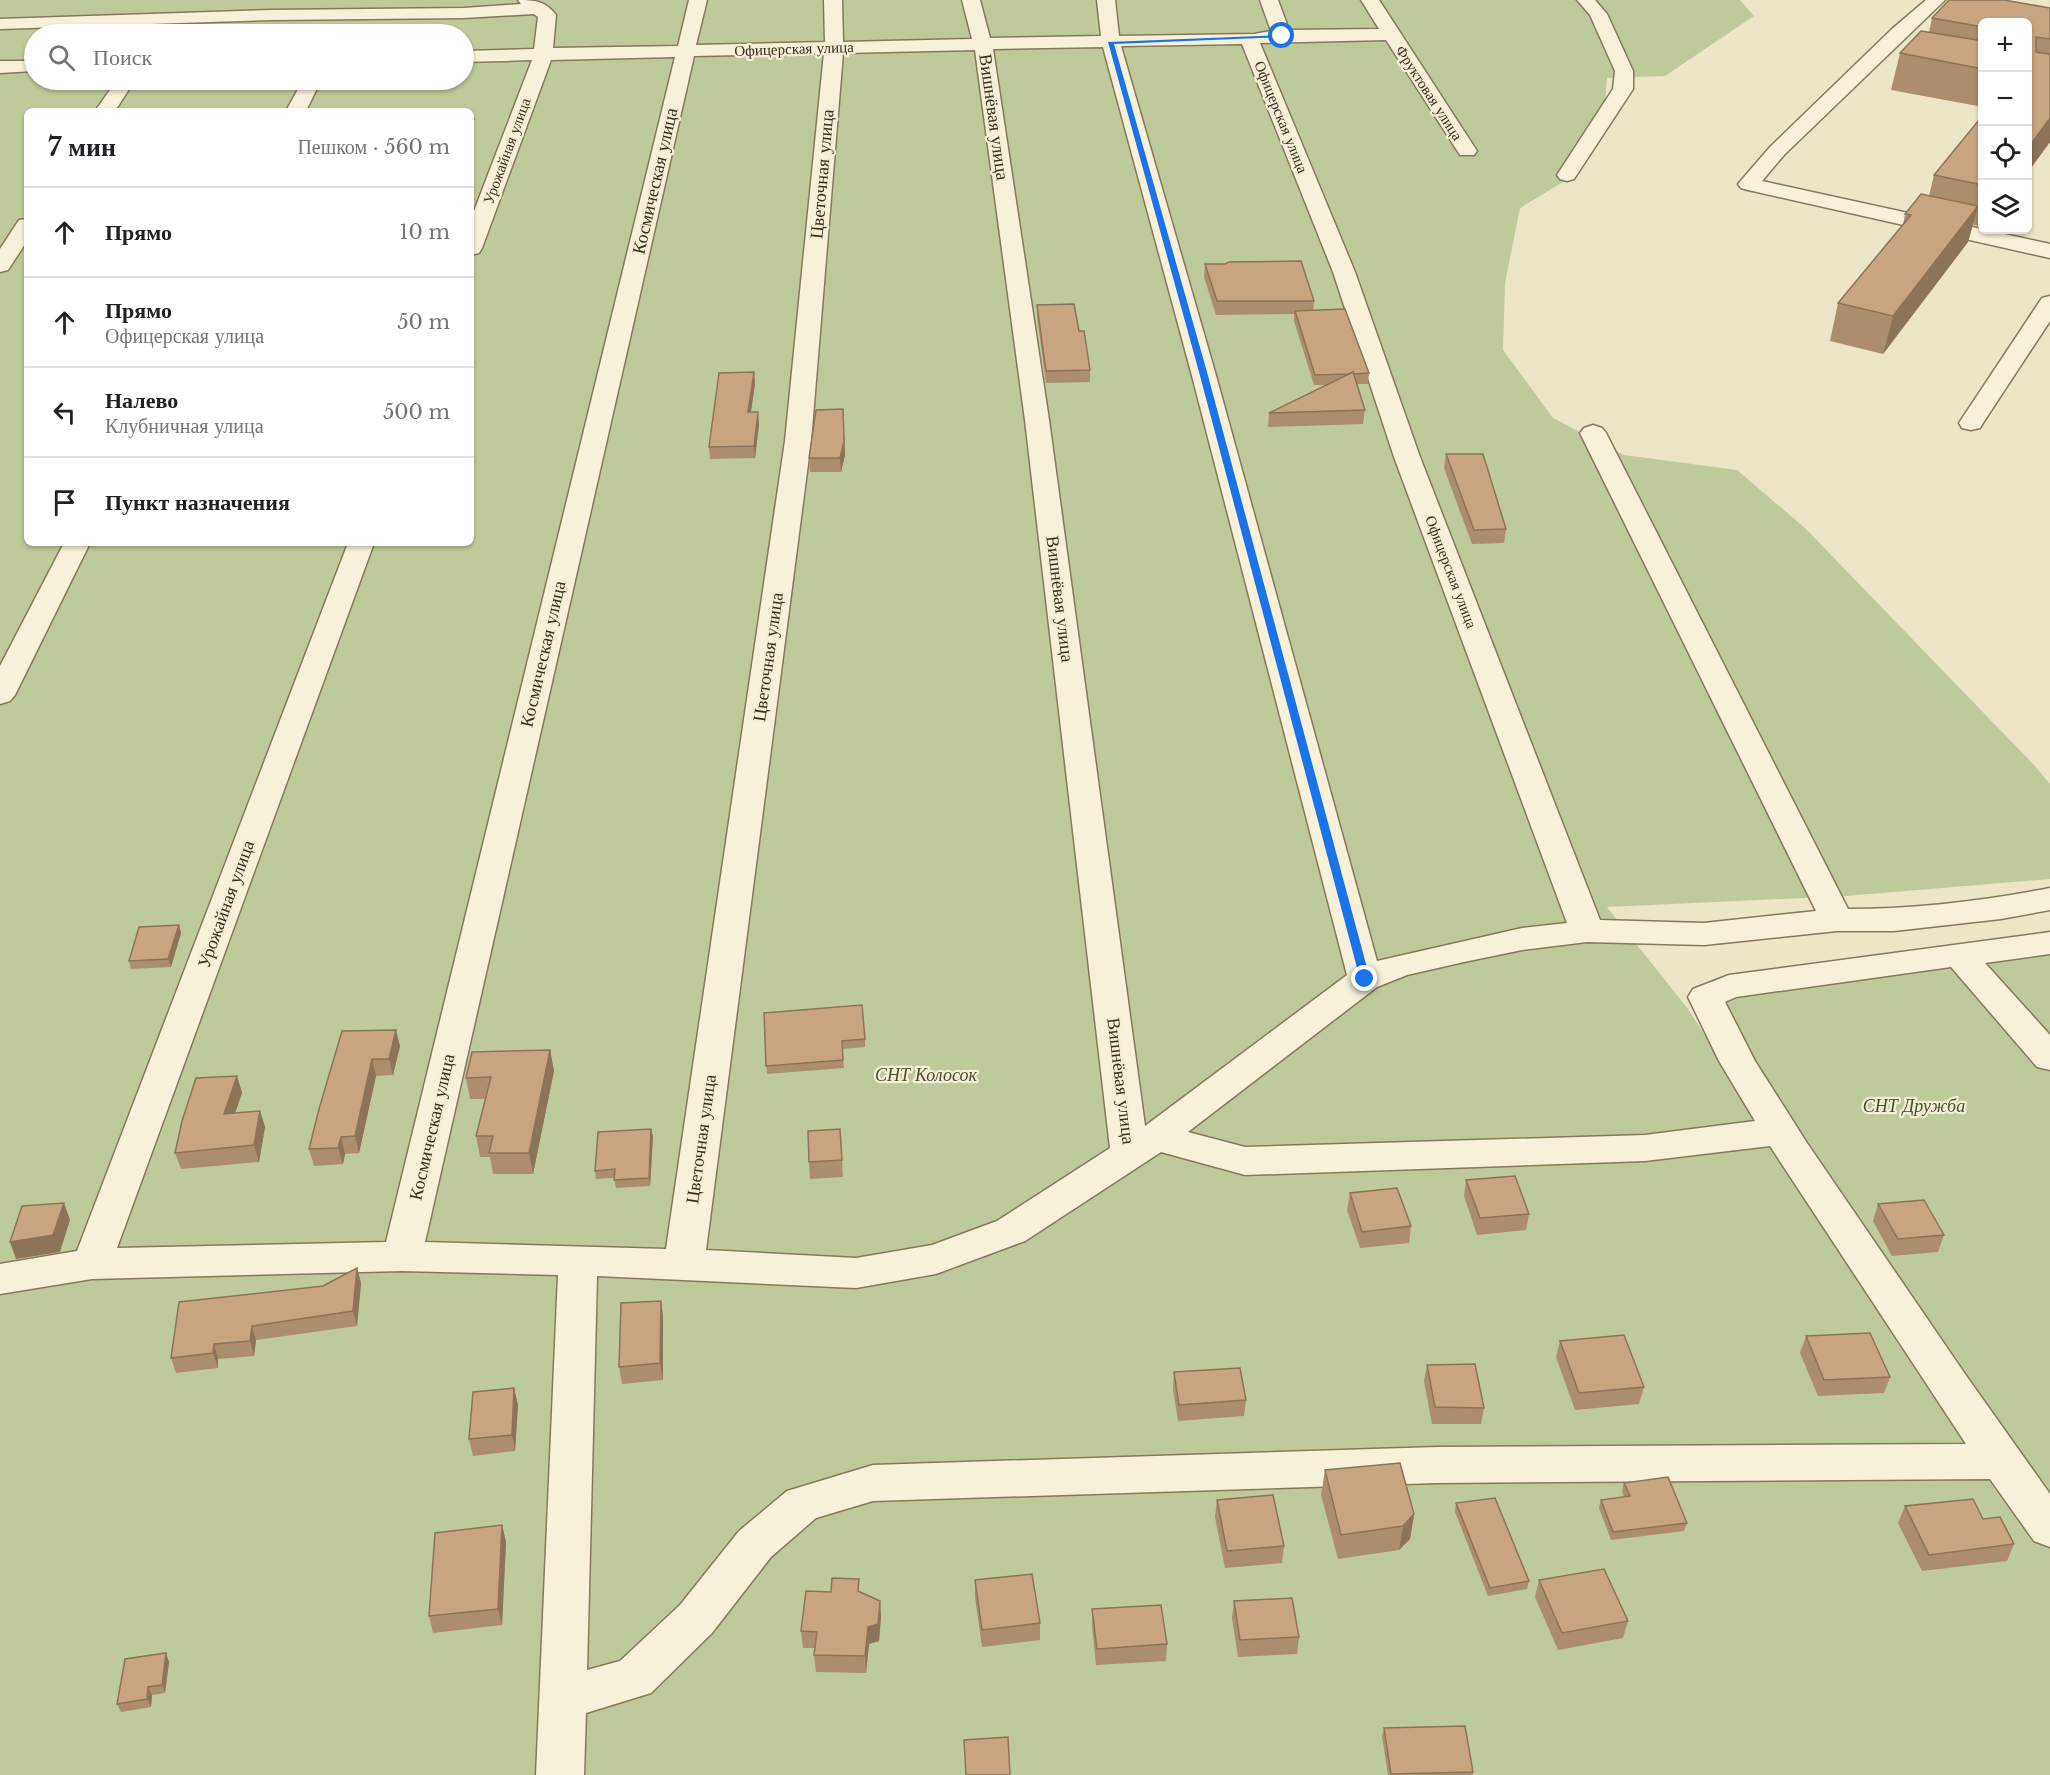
<!DOCTYPE html>
<html lang="ru">
<meta charset="utf-8">
<style>
body{margin:0;font-family:"Libre Baskerville",serif;background:#f6f6f6;color:#202124}
.controls{position:absolute;right:18px;top:18px;display:grid;overflow:hidden;border-radius:9px;box-shadow:0 2px 4px #0004}
.controls button{width:54px;height:54px;display:grid;place-items:center;padding:0;border:0;border-bottom:2px solid #e0e0e0;background:#fff;color:#202124;font:30px sans-serif}
.stop{position:absolute;width:18px;height:18px;margin:-14px;border:4px solid #1a73e8;border-radius:50%;background:#fff}
.stop.end{background:#1a73e8;border-color:#fff;box-shadow:0 2px 6px #0008}
.list{margin:0;padding:0;list-style:none}
h2{display:flex;justify-content:space-between;align-items:center;height:78px;margin:0;padding:0 24px;font-size:26px}
h2 small{font-size:20px;font-weight:400;color:#757577}
.list li{display:grid;grid-template-columns:39px 1fr auto;gap:18px;align-items:center;box-sizing:border-box;height:90px;padding:0 24px;border-top:2px solid #e0e0e0}
.list b{display:block;font-size:22px;white-space:nowrap}
.list p{margin:0;font-size:20px;white-space:nowrap;color:#757577}
.list em{font-size:20px;font-style:normal;color:#757577}
.icon{flex:none;width:33px;height:33px;fill:none;stroke:currentColor;stroke-width:2;stroke-linecap:round;stroke-linejoin:round}
.map{position:relative;flex:none;width:2050px;height:1775px;overflow:hidden}
.search{position:absolute;background:#fff;box-shadow:0 2px 4px #0004;left:24px;top:24px;width:450px;height:66px;display:flex;align-items:center;gap:15px;box-sizing:border-box;padding:0 21px;border-radius:33px;color:#757577;font-size:22px}
.panel{position:absolute;background:#fff;box-shadow:0 2px 4px #0004;left:24px;top:108px;width:450px;height:438px;border-radius:9px}
.map>svg:first-child{display:block}
.green{fill:#bfca9a;fill-rule:evenodd}
.lines{fill:none;stroke-linecap:round;stroke-linejoin:round}
.minor-casing{stroke:#87785d;stroke-width:3}
.minor{fill:#f7f1d9;fill-rule:evenodd}
.wall{fill:#ac8e6c}
.shaded-wall{fill:#8c7458}
.building{fill:#c8a57e;stroke:#8c7458;stroke-width:1.5}
.route{fill:#1a73e8}
.labels{text-anchor:middle;stroke-width:4.5;stroke-linejoin:round;paint-order:stroke}
.far-street-label{font-size:15px;fill:#382e20;stroke:#f4eed5}
.street-label{font-size:18px;fill:#382e20;stroke:#f4eed5}
.park-label{font-size:18px;font-style:italic;fill:#435327;stroke:#f4eed5}
</style>
<div class="map">
<svg width="2050" height="1775" viewBox="0 0 2050 1775">
<rect width="100%" height="100%" fill="#ece5c6"/>
<!-- green -->
<path class="green" d="M0,0H1740L1754,16L1665,76L1607,78L1603,131L1573,176L1520,208L1505,283L1503,350L1553,418L1624,455L1737,470L1805,528L2034,765L2050,784V879L1846,896L1607,907L1688,1009L1768,1133L1708,992L2050,953V1775H0ZM34,34H464V80H34ZM27,111H471V543H27Z"/>
<g class="lines">
<!-- minor casing -->
<g class="minor-casing">
<g id="minor">
<path d="M518,0C535,0 545,1 556,15L553,48L678,46L689,0H707L696,45L825,42L824,0H842L843,42L972,39L962,0H980L990,38L1101,36L1097,0H1115L1119,36L1254,34L1271,31L1260,0H1278L1289,30L1379,29L1361,0H1379L1477,151L1474,155H1460L1386,40L1260,43L1355,272L1420,457L1600,920L1704,923L1816,911L1580,433L1584,428L1593,425L1602,428L1606,433L1848,909C1916,909 1983,901 2050,888V910L2001,919L1894,931H1837L1704,945L1587,942L1522,950L1464,962L1407,975L1377,987L1188,1132L1245,1147L1645,1135L1755,1121L1719,1061L1688,997L1693,989L1729,975L2050,932V954L1985,963L2050,1035V1070L2037,1067L1951,967L1736,997L1725,1002L1755,1061L1807,1143L1965,1374L2050,1494V1547L2034,1541L1990,1479L1437,1483L873,1501L816,1518L771,1557L712,1633L651,1693L586,1713L584,1775H536L558,1275L402,1271L92,1279L0,1294V1264L77,1251L348,543H374L117,1248L386,1242L675,57L551,60L482,248L479,253L471,255V219L532,60L464,62V51L534,49L538,17L534,14L464,18L272,20L0,29V19L272,10L464,8L521,4ZM1242,44L1333,272L1394,457L1567,923L1522,928L1377,961L1215,372L1121,46ZM1103,47L1191,372L1347,975L1145,1126L1049,420L993,49ZM975,50L1025,420L1110,1148L997,1221L932,1245L856,1258L706,1250L811,441L843,53ZM824,53L785,441L666,1249L425,1242L694,56ZM1770,1146L1966,1444L1437,1447L873,1465L787,1491L739,1531L680,1605L620,1661L587,1670L597,1276L856,1288L936,1274L1025,1241L1161,1152L1245,1175L1645,1161Z"/>
<polygon points="1577,0 1595,0 1607,14 1633,71 1633,89 1574,179 1567,181 1560,179 1557,175 1613,89 1615,71 1590,15"/>
<polygon points="1926,0 1945,0 1784,155 1762,181 2050,244 2050,258 1748,190 1741,188 1738,184 1770,147 1892,29"/>
<polygon points="0,61 34,61 34,71 0,73"/>
<polygon points="117,80 135,80 115,111 95,111"/>
<polygon points="303,80 321,80 306,111 286,111"/>
<polygon points="27,219 27,241 8,270 0,272 0,249 19,220"/>
<polygon points="2050,296 2050,321 1983,423 1980,428 1971,430 1962,428 1959,423 2042,298"/>
<polygon points="64,543 90,543 15,695 10,701 0,704 0,666"/>
</g>
</g>
<!-- minor -->
<use href="#minor" class="minor"/>
</g>
<!-- wall -->
<g class="wall">
<polygon points="2050,8 2050,142 2028,172 2028,22 1983,22 1983,107 1891,90 1900,53 1929,32 1932,18"/>
<polygon points="1983,115 1983,223 1980,226 1973,225 1968,242 1883,354 1830,341 1838,303 1903,225 1905,214 1929,196 1934,175"/>
<polygon points="1205,264 1314,301 1313,310 1369,373 1368,384 1357,384 1365,410 1363,424 1268,427 1269,413 1326,385 1314,385 1294,321 1294,314 1216,315 1204,277"/>
<polygon points="1037,305 1090,370 1090,382 1046,383 1037,316"/>
<polygon points="754,372 755,384 751,412 759,424 755,458 710,459 709,447"/>
<polygon points="843,409 845,455 841,472 810,472 809,458"/>
<polygon points="1446,454 1506,529 1504,543 1472,544 1444,468"/>
<polygon points="179,925 181,933 171,967 131,969 129,961"/>
<polygon points="764,1013 865,1039 865,1047 842,1049 844,1068 767,1074"/>
<polygon points="342,1031 400,1046 393,1075 376,1076 359,1153 345,1154 343,1164 314,1166 309,1149"/>
<polygon points="550,1050 554,1071 533,1174 493,1174 490,1157 480,1157 476,1136 486,1099 470,1099 466,1078"/>
<polygon points="237,1076 242,1093 235,1113 260,1111 265,1127 259,1162 181,1169 175,1153"/>
<polygon points="651,1129 653,1137 650,1186 616,1188 614,1178 596,1179 595,1171"/>
<polygon points="840,1129 843,1177 810,1179 809,1162"/>
<polygon points="1466,1180 1529,1214 1526,1230 1477,1235 1464,1196"/>
<polygon points="1350,1193 1411,1226 1409,1243 1360,1248 1347,1210"/>
<polygon points="1878,1204 1944,1235 1938,1252 1892,1256 1873,1221"/>
<polygon points="357,1268 361,1283 357,1326 256,1340 254,1356 218,1359 218,1368 176,1373 171,1358 323,1286"/>
<polygon points="661,1301 663,1317 663,1380 622,1384 619,1367"/>
<polygon points="1806,1336 1890,1377 1884,1393 1818,1396 1800,1353"/>
<polygon points="1560,1341 1644,1387 1639,1404 1575,1410 1556,1357"/>
<polygon points="1427,1365 1484,1408 1481,1424 1432,1424 1424,1381"/>
<polygon points="1174,1372 1246,1400 1244,1416 1178,1421 1173,1389"/>
<polygon points="514,1388 518,1405 515,1451 473,1456 469,1439"/>
<polygon points="1325,1470 1414,1514 1410,1539 1399,1550 1338,1559 1321,1495"/>
<polygon points="1624,1483 1687,1523 1684,1531 1611,1540 1599,1508 1601,1500 1624,1497 1622,1491"/>
<polygon points="1217,1500 1284,1546 1282,1563 1225,1568 1215,1517"/>
<polygon points="1456,1503 1529,1581 1527,1589 1488,1596 1455,1512"/>
<polygon points="1905,1506 1983,1519 2014,1544 2007,1561 1922,1571 1898,1523"/>
<polygon points="502,1525 506,1542 502,1625 433,1633 429,1616"/>
<polygon points="975,1580 1040,1623 1040,1640 982,1647 975,1597"/>
<polygon points="1539,1580 1628,1621 1623,1638 1558,1650 1535,1597"/>
<polygon points="860,1592 880,1601 881,1617 879,1641 869,1644 866,1673 816,1672 814,1655 815,1648 803,1648 801,1631"/>
<polygon points="1234,1601 1299,1637 1297,1654 1238,1657 1232,1618"/>
<polygon points="1092,1609 1167,1644 1166,1661 1096,1665 1092,1626"/>
<polygon points="169,1662 165,1693 152,1695 151,1707 121,1712 117,1704"/>
<polygon points="1384,1728 1473,1772 1473,1775 1388,1775 1382,1736"/>
</g>
<!-- shaded-wall -->
<g class="shaded-wall">
<polygon points="2050,118 2050,142 2028,172 2028,148"/>
<polygon points="1978,206 1968,242 1883,354 1893,316"/>
<polygon points="754,372 755,384 749,424 748,412"/>
<polygon points="843,409 845,455 841,472 840,458"/>
<polygon points="758,412 759,424 755,458 754,446"/>
<polygon points="179,925 181,933 171,967 168,959"/>
<polygon points="396,1030 400,1046 393,1075 389,1059"/>
<polygon points="550,1050 554,1071 533,1174 529,1153"/>
<polygon points="372,1059 376,1076 359,1153 355,1136"/>
<polygon points="237,1076 242,1093 229,1131 224,1114"/>
<polygon points="260,1111 265,1127 259,1162 254,1145"/>
<polygon points="651,1129 653,1137 650,1186 649,1178"/>
<polygon points="341,1137 345,1154 343,1164 338,1148"/>
<polygon points="64,1203 70,1220 60,1252 16,1259 10,1242"/>
<polygon points="357,1268 361,1283 357,1326 353,1311"/>
<polygon points="661,1301 663,1317 663,1380 660,1363"/>
<polygon points="252,1326 256,1340 254,1356 250,1341"/>
<polygon points="214,1344 218,1359 218,1368 213,1353"/>
<polygon points="514,1388 518,1405 515,1451 512,1435"/>
<polygon points="1414,1514 1410,1539 1399,1550 1403,1526"/>
<polygon points="502,1525 506,1542 502,1625 498,1609"/>
<polygon points="880,1601 881,1617 879,1641 869,1644 866,1673 865,1656 868,1627"/>
<polygon points="166,1653 169,1662 165,1693 162,1685"/>
<polygon points="148,1687 152,1695 151,1707 147,1699"/>
</g>
<!-- building -->
<g class="building">
<polygon points="1949,0 2004,0 2050,8 2050,39 2036,37 2036,52 2050,54 2050,118 2028,148 2028,22 1983,22 1983,27 1932,18"/>
<polygon points="1921,31 1983,41 1983,69 1900,53"/>
<polygon points="1983,115 1983,185 1934,175"/>
<polygon points="1921,194 1978,206 1893,316 1838,303 1911,215 1905,214"/>
<polygon points="1301,261 1314,301 1217,301 1205,264 1225,264 1229,262"/>
<polygon points="1074,304 1079,331 1084,331 1090,370 1046,371 1037,305"/>
<polygon points="1345,309 1369,373 1354,374 1353,372 1349,374 1315,375 1295,311"/>
<polygon points="754,372 748,412 758,412 754,446 709,447 719,373"/>
<polygon points="1353,372 1365,410 1269,413"/>
<polygon points="843,409 844,441 840,458 809,458 816,410"/>
<polygon points="1446,454 1483,454 1506,529 1474,530"/>
<polygon points="179,925 168,959 129,961 139,927"/>
<polygon points="862,1005 865,1039 842,1041 843,1060 766,1066 764,1013"/>
<polygon points="396,1030 389,1059 372,1059 355,1136 341,1137 338,1148 309,1149 319,1109 342,1031"/>
<polygon points="550,1050 529,1153 489,1153 493,1136 476,1136 491,1077 466,1078 472,1052"/>
<polygon points="237,1076 224,1114 260,1111 254,1145 175,1153 182,1121 196,1078"/>
<polygon points="651,1129 649,1178 614,1180 615,1169 595,1171 598,1132"/>
<polygon points="840,1129 842,1160 809,1162 808,1131"/>
<polygon points="1515,1176 1529,1214 1480,1218 1466,1180"/>
<polygon points="1397,1188 1411,1226 1362,1232 1350,1193"/>
<polygon points="1924,1200 1944,1235 1898,1239 1878,1204"/>
<polygon points="64,1203 53,1235 10,1242 22,1206"/>
<polygon points="357,1268 353,1311 252,1326 250,1341 214,1344 213,1353 171,1358 179,1302 323,1286"/>
<polygon points="661,1301 660,1363 619,1367 621,1303"/>
<polygon points="1870,1333 1890,1377 1824,1380 1806,1336"/>
<polygon points="1624,1335 1644,1387 1579,1393 1560,1341"/>
<polygon points="1475,1364 1484,1408 1435,1407 1427,1365"/>
<polygon points="1240,1368 1246,1400 1179,1405 1174,1372"/>
<polygon points="514,1388 512,1435 469,1439 473,1392"/>
<polygon points="1400,1463 1414,1514 1403,1526 1341,1535 1325,1470"/>
<polygon points="1668,1477 1687,1523 1613,1532 1601,1500 1630,1496 1624,1483"/>
<polygon points="1273,1495 1284,1546 1227,1551 1217,1500"/>
<polygon points="1495,1498 1529,1581 1490,1588 1456,1503"/>
<polygon points="1973,1499 1983,1519 2000,1517 2014,1544 1929,1555 1905,1506"/>
<polygon points="502,1525 498,1609 429,1616 435,1533"/>
<polygon points="1604,1569 1628,1621 1562,1633 1539,1580"/>
<polygon points="1032,1574 1040,1623 982,1630 975,1580"/>
<polygon points="832,1578 859,1579 858,1591 880,1601 878,1624 868,1627 865,1656 814,1655 817,1632 801,1631 806,1591 831,1592"/>
<polygon points="1292,1598 1299,1637 1240,1640 1234,1601"/>
<polygon points="1161,1605 1167,1644 1097,1649 1092,1609"/>
<polygon points="166,1653 162,1685 148,1687 147,1699 117,1704 125,1659"/>
<polygon points="1465,1726 1473,1772 1391,1774 1384,1728"/>
<polygon points="1008,1737 1010,1775 966,1775 964,1740"/>
</g>
<!-- route -->
<polygon class="route" points="1282,35 1283,37 1114,44 1207,372 1370,979 1365,982 1360,979 1199,372 1108,42"/>
<g class="labels">
<!-- far-street labels -->
<g class="far-street-label">
<text transform="translate(794 49) rotate(-2)" y="5">Офицерская улица</text>
<text transform="translate(1429 93) rotate(57)" y="5">Фруктовая улица</text>
<text transform="translate(1281 117) rotate(68)" y="5">Офицерская улица</text>
<text transform="translate(507 151) rotate(-70)" y="5">Урожайная улица</text>
<text transform="translate(1451 572) rotate(69)" y="5">Офицерская улица</text>
</g>
<!-- street labels -->
<g class="street-label">
<text transform="translate(994 117) rotate(82)" y="6">Вишнёвая улица</text>
<text transform="translate(822 174) rotate(-85)" y="6">Цветочная улица</text>
<text transform="translate(655 181) rotate(-77)" y="6">Космическая улица</text>
<text transform="translate(1060 599) rotate(83)" y="6">Вишнёвая улица</text>
<text transform="translate(543 654) rotate(-77)" y="6">Космическая улица</text>
<text transform="translate(768 657) rotate(-82)" y="6">Цветочная улица</text>
<text transform="translate(226 904) rotate(-70)" y="6">Урожайная улица</text>
<text transform="translate(1121 1081) rotate(83)" y="6">Вишнёвая улица</text>
<text transform="translate(432 1127) rotate(-77)" y="6">Космическая улица</text>
<text transform="translate(701 1139) rotate(-82)" y="6">Цветочная улица</text>
</g>
<!-- park labels -->
<g class="park-label">
<text x="926" y="1081">СНТ Колосок</text>
<text x="1914" y="1112">СНТ Дружба</text>
</g>
</g>
</svg>
<div class="controls">
<button>+</button>
<button>−</button>
<button><svg class="icon" aria-label="locate" viewBox="0 0 24 24"><circle cx="12" cy="12" r="6"/><path d="M12 2v4M12 18v4M2 12h4M18 12h4"/></svg></button>
<button><svg class="icon" aria-label="layers" viewBox="0 0 24 24"><path d="M12 4l9 5-9 5-9-5zM3 14l9 5 9-5"/></svg></button>
</div>
<div class="stop" style="left:1282px;top:36px"></div>
<div class="stop end" style="left:1365px;top:979px"></div>
<div class="search"><svg class="icon" aria-label="search" viewBox="0 0 24 24"><circle cx="10" cy="10" r="6"/><path d="M15 15l6 6"/></svg>Поиск</div>
<section class="panel">
<h2>7 мин<small>Пешком · 560 m</small></h2>
<ul class="list">
<li><svg class="icon" aria-label="ahead" viewBox="0 0 24 24"><path d="M12 20V5M6 11l6-6 6 6"/></svg><div><b>Прямо</b></div><em>10 m</em></li>
<li><svg class="icon" aria-label="ahead" viewBox="0 0 24 24"><path d="M12 20V5M6 11l6-6 6 6"/></svg><div><b>Прямо</b><p>Офицерская улица</p></div><em>50 m</em></li>
<li><svg class="icon" aria-label="left" viewBox="0 0 24 24"><path d="M17 20v-9H6M10 6l-5 5 5 5"/></svg><div><b>Налево</b><p>Клубничная улица</p></div><em>500 m</em></li>
<li><svg class="icon" aria-label="arrive" viewBox="0 0 24 24"><path d="M6 21V4h12l-3 4 3 4H6"/></svg><div><b>Пункт назначения</b></div></li>
</ul>
</section>
</div>
